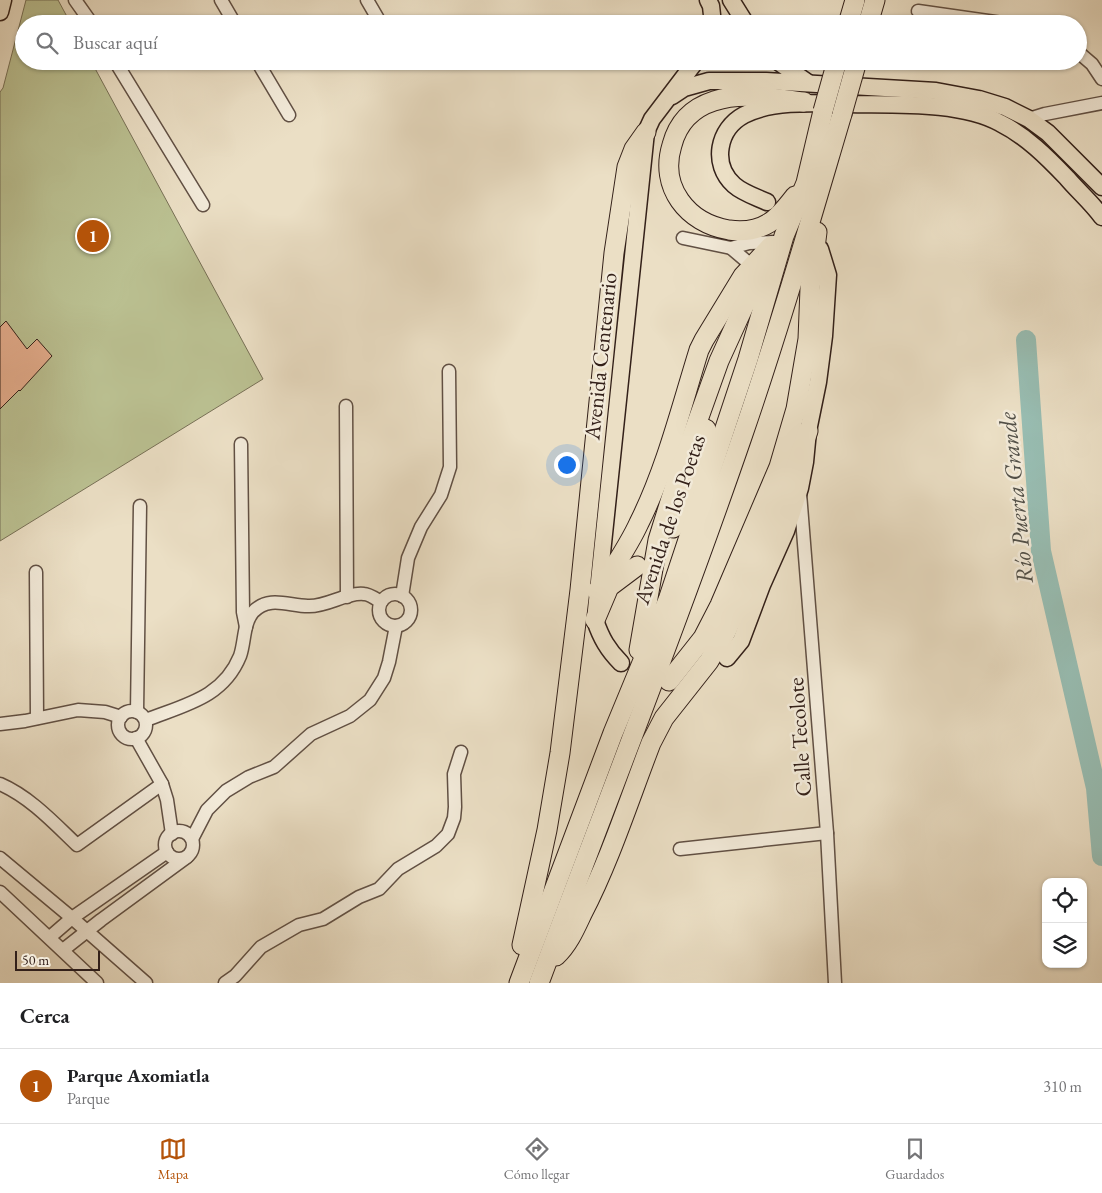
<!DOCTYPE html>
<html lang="es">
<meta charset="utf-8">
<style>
body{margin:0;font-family:"EB Garamond",serif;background:#f2f2f2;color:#202124}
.controls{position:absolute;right:15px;bottom:15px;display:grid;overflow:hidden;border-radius:10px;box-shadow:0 1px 4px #0004}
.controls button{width:45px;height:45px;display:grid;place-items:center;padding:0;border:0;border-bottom:1px solid #e0e0e0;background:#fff;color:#202124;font:25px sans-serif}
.scale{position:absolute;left:15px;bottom:12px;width:85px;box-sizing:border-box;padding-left:5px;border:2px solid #332019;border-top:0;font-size:14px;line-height:18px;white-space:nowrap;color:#332019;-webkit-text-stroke:4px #f2ead9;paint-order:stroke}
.you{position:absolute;left:566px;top:464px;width:18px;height:18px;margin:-12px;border:4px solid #fff;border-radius:50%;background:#1a73e8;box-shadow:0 0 0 8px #1a73e833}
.badge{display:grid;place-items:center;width:32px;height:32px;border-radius:50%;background:#b45309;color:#fff;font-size:16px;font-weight:700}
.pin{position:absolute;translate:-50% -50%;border:2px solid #fff;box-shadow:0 1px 5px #0006}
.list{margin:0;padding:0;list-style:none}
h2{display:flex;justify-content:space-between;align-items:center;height:65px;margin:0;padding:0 20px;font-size:21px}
h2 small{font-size:16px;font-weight:400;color:#757577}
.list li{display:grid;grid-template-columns:32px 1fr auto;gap:15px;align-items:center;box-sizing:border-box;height:75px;padding:0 20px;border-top:1px solid #e0e0e0}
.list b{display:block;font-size:19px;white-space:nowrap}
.list p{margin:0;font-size:16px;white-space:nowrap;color:#757577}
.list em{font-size:16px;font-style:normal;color:#757577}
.icon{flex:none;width:28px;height:28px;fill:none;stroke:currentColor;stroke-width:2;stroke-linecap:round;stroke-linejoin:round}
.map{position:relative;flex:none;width:1102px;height:983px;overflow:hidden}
.search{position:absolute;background:#fff;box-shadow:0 1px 4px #0004;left:15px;right:15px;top:15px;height:55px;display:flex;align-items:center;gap:12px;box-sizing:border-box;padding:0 18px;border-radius:28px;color:#757577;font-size:19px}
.sheet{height:140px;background:#fff}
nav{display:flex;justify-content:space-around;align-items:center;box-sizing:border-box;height:70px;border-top:1px solid #e0e0e0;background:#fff;font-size:14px;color:#757577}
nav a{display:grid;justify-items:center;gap:2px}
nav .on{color:#b45309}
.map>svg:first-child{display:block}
.green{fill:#bbc192;stroke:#777056}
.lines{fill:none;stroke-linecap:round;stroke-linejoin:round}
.river{stroke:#98bdb2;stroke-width:20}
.building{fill:#e5ad8d;stroke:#332019}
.minor-casing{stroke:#615044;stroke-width:15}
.major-casing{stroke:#332019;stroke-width:19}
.highway-casing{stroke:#332019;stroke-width:21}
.minor{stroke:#f2ead9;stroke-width:12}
.major{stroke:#ebdfc5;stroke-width:16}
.highway{stroke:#ebdfc5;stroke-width:19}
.highway-bridge-casing{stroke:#332019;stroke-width:21;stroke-linecap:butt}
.highway-bridge{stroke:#ebdfc5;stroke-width:19}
.labels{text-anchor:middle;stroke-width:5;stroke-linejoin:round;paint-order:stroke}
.street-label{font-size:22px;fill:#332019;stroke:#f2ead9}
.water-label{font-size:24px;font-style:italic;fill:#514f47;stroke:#f2ead9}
</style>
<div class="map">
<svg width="1102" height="983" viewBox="0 0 1102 983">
<rect width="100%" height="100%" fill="#ebdfc5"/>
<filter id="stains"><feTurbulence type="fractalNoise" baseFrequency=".004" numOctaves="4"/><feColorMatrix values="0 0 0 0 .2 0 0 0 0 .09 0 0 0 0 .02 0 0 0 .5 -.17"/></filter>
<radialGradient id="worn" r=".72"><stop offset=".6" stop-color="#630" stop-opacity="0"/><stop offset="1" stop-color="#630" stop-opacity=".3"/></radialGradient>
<!-- green -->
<polygon class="green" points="26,0 58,0 71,24 24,24 24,61 91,61 263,379 0,541 0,92 3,88"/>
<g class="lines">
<!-- river -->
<polyline class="river" points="1026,340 1041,551 1096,788 1102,856"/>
</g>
<!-- building -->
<polygon class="building" points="6,321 27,349 37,339 52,356 20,391 19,390 0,409 0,327"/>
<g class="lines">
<!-- minor casing -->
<g class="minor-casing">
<g id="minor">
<polyline points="75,0 92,24"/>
<polyline points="221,0 235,24"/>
<polyline points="367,0 381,24"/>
<polyline points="918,11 1009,24"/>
<polyline points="1078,52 1092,64 1102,79"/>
<polyline points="115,61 203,205"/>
<polyline points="257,61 289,115"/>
<polyline points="1029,119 1045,114 1102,103"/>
<polyline points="683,238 731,248 749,243 775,242"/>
<polyline points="731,248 751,265"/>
<polyline points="346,406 347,597"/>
<polyline points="241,444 243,612 246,627"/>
<polyline points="800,493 827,833 835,983"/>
<polyline points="36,572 37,718"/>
<circle cx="395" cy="610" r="16"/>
<polyline points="402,596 408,558 421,527 441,495 450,467 449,371"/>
<circle cx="132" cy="725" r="14"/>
<polyline points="137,712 140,506"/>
<path d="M146,720C184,705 223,698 240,656C245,642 243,624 253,612C269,595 289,606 308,606C327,607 346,592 364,594C369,594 376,599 381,602"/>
<polyline points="0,724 25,721 78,710 105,712 121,717"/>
<polyline points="136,738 162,784 167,800 172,834"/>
<path d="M0,784C30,797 54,823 77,845L162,784"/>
<circle cx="179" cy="845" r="14"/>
<polyline points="192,839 207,810 226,791 249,777 274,767 311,734 350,716 370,700 384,678 389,662 396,626"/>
<polyline points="680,849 827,833"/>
<polyline points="0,858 72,918 146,983"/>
<polyline points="0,892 97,983"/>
<polyline points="50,937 72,918 167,852"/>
<polyline points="63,950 101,920 187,857"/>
<polyline points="225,983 235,976 261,947 299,925 323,919 359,897 379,889 398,869 436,846 448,834 454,818 455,807 454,774 461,752"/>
</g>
</g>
<!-- major casing -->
<g class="major-casing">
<g id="major">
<polyline points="708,0 711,6 713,24"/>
<polyline points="731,0 746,24"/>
<polyline points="0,12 3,0"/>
<polyline points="777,61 807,82"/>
<polyline points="672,96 684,88 709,81 766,81 936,91 979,99 1005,107 1029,119 1048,133 1102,187"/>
<path d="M767,202C756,197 743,193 734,185C711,164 718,129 744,115C772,100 816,103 848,104C893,105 960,101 1000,123C1026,136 1047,157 1067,178C1078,191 1092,203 1102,217"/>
<polyline points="727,658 741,641 762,585 786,531 800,488 805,462 808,431 818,382 824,336 828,275 820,249"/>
<path d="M621,663C608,650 601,638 595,620L646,132L652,119L696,61"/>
</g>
</g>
<!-- highway casing -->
<g class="highway-casing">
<g id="highway">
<polyline points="848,24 855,0"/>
<polyline points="868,24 875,0"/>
<path d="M795,196C788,205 779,217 769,223C756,231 743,232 729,230C687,223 659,187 672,145C678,122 692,108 714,101C743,91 775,99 804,102"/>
<polyline points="673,528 700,460 700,449 706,429"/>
<path d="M597,591L602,586C615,565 629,545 639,523C666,469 681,408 699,350L704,340L743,276L771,246"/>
<polyline points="595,620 609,587 637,566"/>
<polyline points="639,650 658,540 679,473 719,361 744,306 768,263"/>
<polyline points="669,681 703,638 720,605 779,467 796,409 808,339 810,288 817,232"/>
<polyline points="522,945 547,830 560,753 580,590 614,253 627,167 634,149 646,132"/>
<path d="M556,956C568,945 575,929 582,914C610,860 629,800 651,743L664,718L709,661L726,632L793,476L808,431"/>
<polyline points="519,983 613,733 668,600 748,359 784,236 806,183 823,111"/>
<path d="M539,983C607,801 679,620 742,437C779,330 810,222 842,114"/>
</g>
</g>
<!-- minor -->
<use href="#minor" class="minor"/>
<!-- major -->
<use href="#major" class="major"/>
<!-- highway -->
<use href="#highway" class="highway"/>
<!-- highway-bridge casing -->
<g class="highway-bridge-casing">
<g id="highway-bridge">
<polyline points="823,111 837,61"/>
<polyline points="842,114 857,61"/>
</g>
</g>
<!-- highway-bridge -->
<use href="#highway-bridge" class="highway-bridge"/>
</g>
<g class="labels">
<!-- street labels -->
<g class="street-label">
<text transform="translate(600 356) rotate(-84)" y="8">Avenida Centenario</text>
<text transform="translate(669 519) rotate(-71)" y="8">Avenida de los Poetas</text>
<text transform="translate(799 737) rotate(-94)" y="8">Calle Tecolote</text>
</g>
<!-- water labels -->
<g class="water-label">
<text transform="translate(1016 498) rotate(-96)" y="8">Río Puerta Grande</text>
</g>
</g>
<rect width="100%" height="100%" filter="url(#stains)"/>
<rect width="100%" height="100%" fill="url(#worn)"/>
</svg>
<div class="controls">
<button><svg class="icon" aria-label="locate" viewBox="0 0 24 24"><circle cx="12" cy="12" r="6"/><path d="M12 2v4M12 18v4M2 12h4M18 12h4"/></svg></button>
<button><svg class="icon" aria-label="layers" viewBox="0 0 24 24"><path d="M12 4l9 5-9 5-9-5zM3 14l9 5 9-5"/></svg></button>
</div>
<div class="scale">50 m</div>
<div class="you"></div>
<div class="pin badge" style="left:93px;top:236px">1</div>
<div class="search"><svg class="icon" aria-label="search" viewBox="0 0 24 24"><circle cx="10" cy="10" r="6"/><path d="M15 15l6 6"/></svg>Buscar aquí</div>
</div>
<section class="sheet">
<h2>Cerca<small></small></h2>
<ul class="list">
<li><span class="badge">1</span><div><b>Parque Axomiatla</b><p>Parque</p></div><em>310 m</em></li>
</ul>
</section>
<nav>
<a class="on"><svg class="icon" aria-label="map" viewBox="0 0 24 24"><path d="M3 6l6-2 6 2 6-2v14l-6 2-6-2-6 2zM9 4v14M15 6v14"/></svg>Mapa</a>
<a><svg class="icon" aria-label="directions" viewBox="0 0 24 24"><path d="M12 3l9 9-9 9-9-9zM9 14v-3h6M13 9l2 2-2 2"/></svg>Cómo llegar</a>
<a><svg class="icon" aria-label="saved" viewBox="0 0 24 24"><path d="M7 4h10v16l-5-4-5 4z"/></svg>Guardados</a>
</nav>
